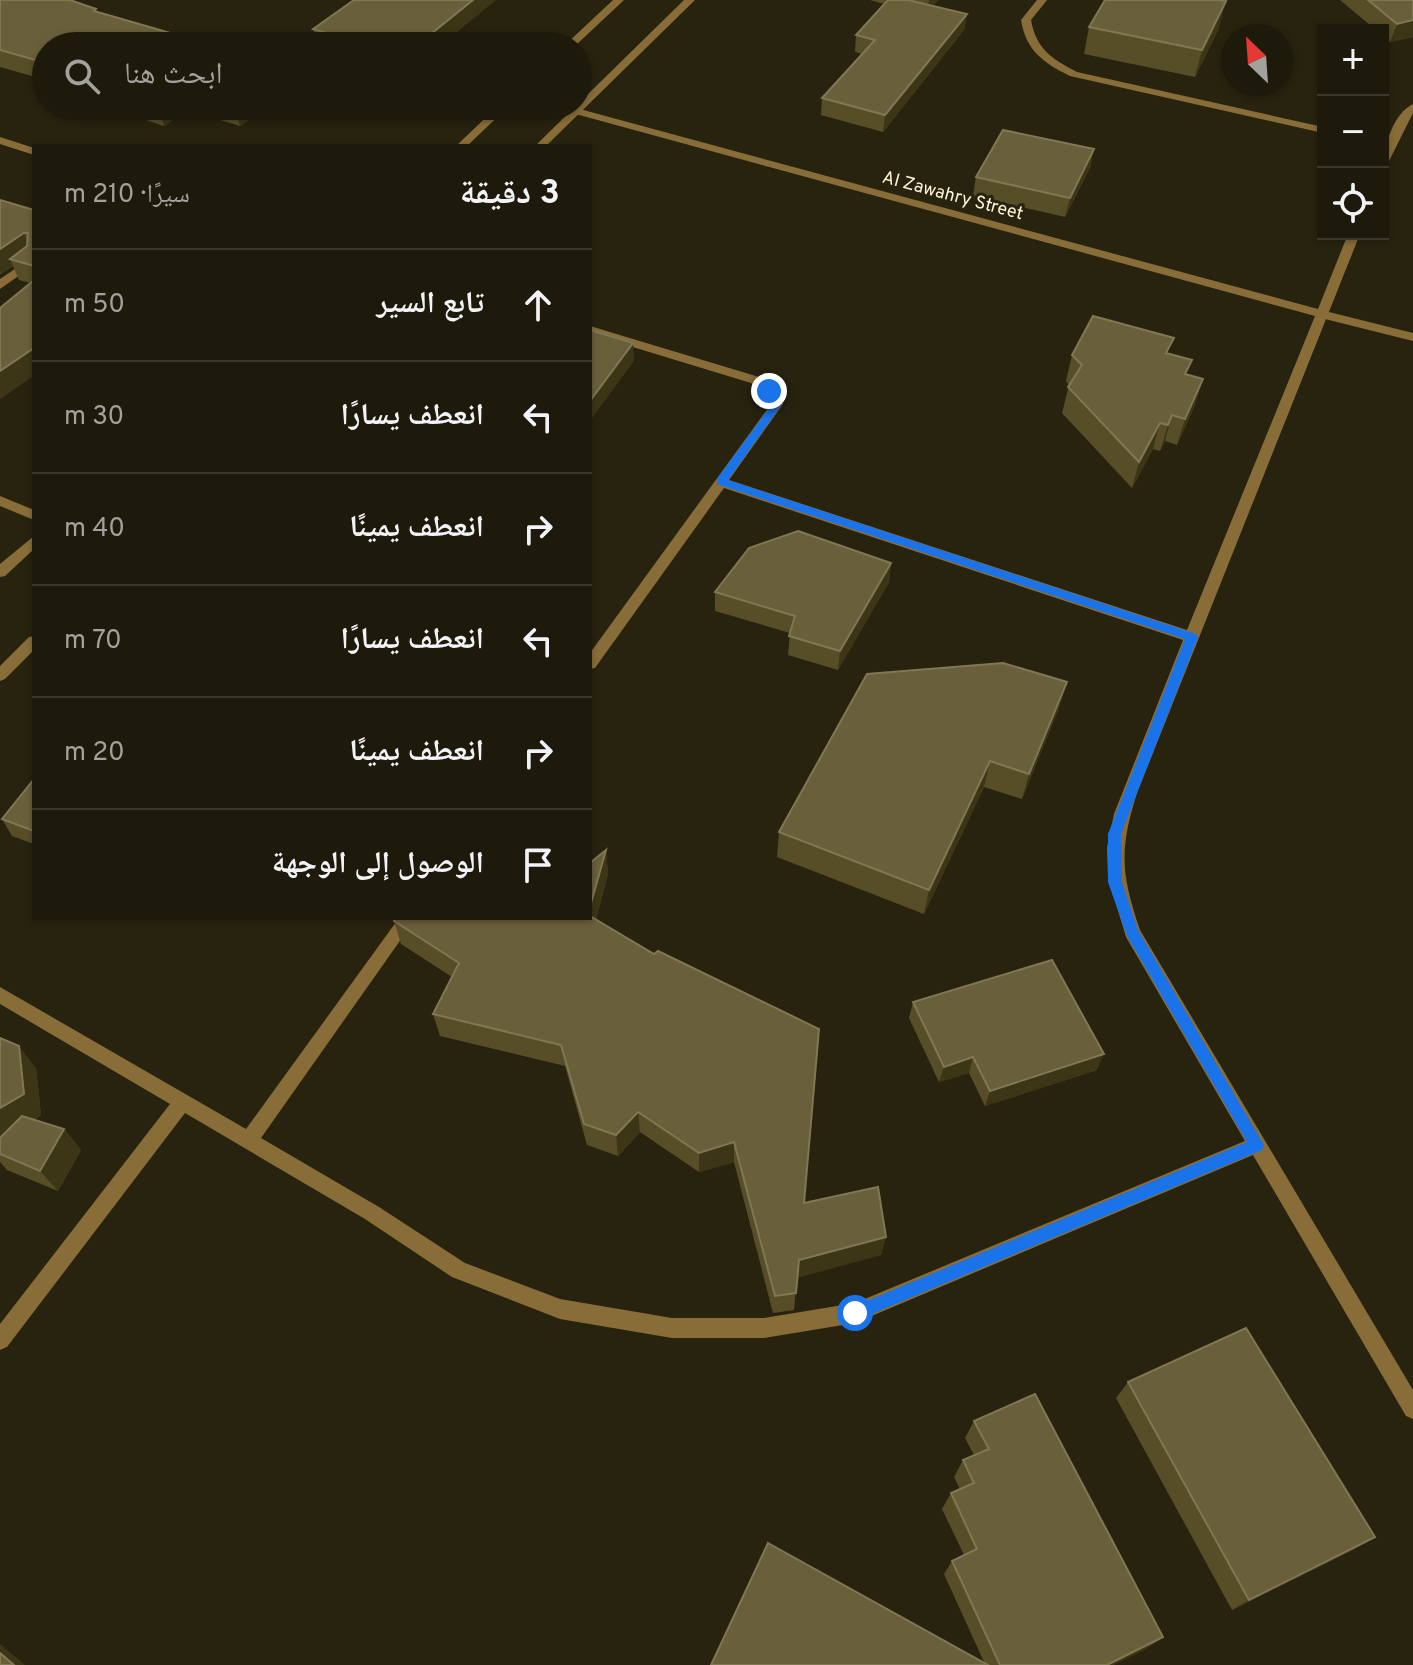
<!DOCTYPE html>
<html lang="ar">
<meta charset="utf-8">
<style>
body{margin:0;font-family:Overpass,"Noto Naskh Arabic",sans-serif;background:#2b2719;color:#f1f3f6;direction:rtl}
.controls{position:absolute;right:24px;top:24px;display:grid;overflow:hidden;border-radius:0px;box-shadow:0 2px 6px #0004}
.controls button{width:72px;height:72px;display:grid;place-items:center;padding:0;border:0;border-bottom:2px solid #3c382c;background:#1e1a0b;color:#f1f3f6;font:40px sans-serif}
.compass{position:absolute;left:1221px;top:24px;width:72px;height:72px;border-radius:50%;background:#1e1a0b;box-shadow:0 2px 6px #0004;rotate:335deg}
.stop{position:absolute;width:24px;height:24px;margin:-18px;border:6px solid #1a73e8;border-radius:50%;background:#fff}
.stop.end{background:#1a73e8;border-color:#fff;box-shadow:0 2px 8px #0008}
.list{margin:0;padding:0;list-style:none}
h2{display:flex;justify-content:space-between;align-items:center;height:104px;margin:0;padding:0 32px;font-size:34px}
h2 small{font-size:26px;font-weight:400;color:#a1a19d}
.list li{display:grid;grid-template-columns:52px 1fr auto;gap:24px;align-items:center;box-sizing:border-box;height:112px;padding:0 32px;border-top:2px solid #3c382c}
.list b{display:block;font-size:30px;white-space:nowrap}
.list em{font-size:26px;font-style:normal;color:#a1a19d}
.icon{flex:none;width:44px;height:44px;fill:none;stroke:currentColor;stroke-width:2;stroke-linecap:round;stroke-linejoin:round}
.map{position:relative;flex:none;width:1413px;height:1665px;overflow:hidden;direction:ltr}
.search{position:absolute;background:#1e1a0b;box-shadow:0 2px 6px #0004;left:32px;top:32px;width:560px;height:88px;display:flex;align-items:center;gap:20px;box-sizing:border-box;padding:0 28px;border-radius:44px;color:#a1a19d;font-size:30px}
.panel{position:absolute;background:#1e1a0b;box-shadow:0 2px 6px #0004;left:32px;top:144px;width:560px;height:776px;border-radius:0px;direction:rtl}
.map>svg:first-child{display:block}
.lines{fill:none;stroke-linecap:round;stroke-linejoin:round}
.service{fill:#886d39;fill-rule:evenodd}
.minor{fill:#886d39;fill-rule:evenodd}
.tertiary{fill:#886d39;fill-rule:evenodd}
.wall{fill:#574e28}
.shaded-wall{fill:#3c3516}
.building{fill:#695f3b;stroke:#807753;stroke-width:2}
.route{fill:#1a73e8}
.labels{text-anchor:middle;stroke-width:6;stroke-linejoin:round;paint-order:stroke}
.far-street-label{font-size:18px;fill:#fff4d7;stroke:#28230f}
</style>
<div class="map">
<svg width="1413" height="1665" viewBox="0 0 1413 1665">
<rect width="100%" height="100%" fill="#28230f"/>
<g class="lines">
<!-- service -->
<polygon class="service" points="1321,310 1413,333 1413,341 1317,317 1317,311"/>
<!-- minor -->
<g class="minor">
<path d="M1037,0H1047L1031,20C1036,49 1052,59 1077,72L1323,127V133L1070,76C1044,63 1026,51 1021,20Z"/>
<path d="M1413,104V113L1388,163L1383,166C1383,146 1394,113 1413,104Z"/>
<path d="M576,108L1318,309L1348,234H1360L1137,793C1119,850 1121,874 1140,930L1413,1390V1419L1406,1416L1253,1155L855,1323L764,1338H672L560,1319L452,1277L365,1219L185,1113L7,1347L0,1350V1324L170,1104L0,1004V987L246,1129L399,918H416L261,1138L379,1207L465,1263L560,1299L672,1318H764L855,1303L1245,1141L1126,937L1108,877L1107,848L1114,814L1183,640L724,488L595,668L590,669V653L771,404L764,394L751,383L590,334V326L759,377L773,388L783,404L729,480L1187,630L1315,316L572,113L571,111Z"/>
<polygon points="0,137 34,148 34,155 0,144"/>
<polygon points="34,256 34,265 0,289 0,279"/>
<polygon points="0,496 34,510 34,520 0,506"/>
</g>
<!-- tertiary -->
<g class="tertiary">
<polygon points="613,0 624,0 575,46 564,46"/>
<polygon points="684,0 695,0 546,146 535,146"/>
<polygon points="498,106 509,106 467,146 456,146"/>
<polygon points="34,536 34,549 5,576 0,577 0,564"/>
<polygon points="34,636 34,650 5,679 0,681 0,666 29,637"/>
</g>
</g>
<!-- wall -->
<g class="wall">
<polygon points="0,0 97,12 198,41 230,46 46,46 46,80 0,67"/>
<polygon points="870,0 938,0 933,6 967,14 964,30 883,132 821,115 822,98 862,54 855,52 856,35 884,4"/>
<polygon points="1340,0 1413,0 1413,37 1390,42 1383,36 1383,30 1376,30"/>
<polygon points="1089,27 1219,28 1195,77 1084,54"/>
<polygon points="313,29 440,46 317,46"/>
<polygon points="104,106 266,106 240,126 187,110 164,126"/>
<polygon points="1094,149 1090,168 1065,217 973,196 976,177"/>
<polygon points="0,200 34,210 34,375 0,399 30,283 19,280 13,266 1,274 0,274"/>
<polygon points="1169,354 1187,375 1195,405 1177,445 1165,441 1160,451 1153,449 1132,488 1062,413 1069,385 1066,381 1072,355"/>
<polygon points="891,563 889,582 838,670 788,655 790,633 715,611 715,592"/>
<polygon points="1059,708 1022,799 984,787 924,914 777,857 779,832"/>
<polygon points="34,779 34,844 12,836 2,819"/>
<polygon points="606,850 608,874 596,919 804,1203 886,1237 881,1255 797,1277 794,1310 773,1313 734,1162 699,1172 640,1132 618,1156 587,1145 565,1066 440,1036 433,1014 452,977 401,944 394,921 590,918"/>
<polygon points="913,1002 1097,1070 985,1106 969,1073 939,1082 909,1018"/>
<polygon points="0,1038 36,1068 41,1115 34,1120 64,1129 81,1150 58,1191 7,1170 0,1162"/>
<polygon points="1128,1382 1355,1549 1232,1610 1116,1398"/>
<polygon points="974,1421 1163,1637 1146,1649 1113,1665 711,1665 984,1662 944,1574 952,1561 964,1555 942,1509 951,1493 960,1489 954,1477 963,1460 974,1455 965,1438"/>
</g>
<!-- shaded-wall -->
<g class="shaded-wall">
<polygon points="473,0 496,0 440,46 416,46"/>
<polygon points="929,0 938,0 927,15"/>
<polygon points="1226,1 1219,28 1195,77 1202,50"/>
<polygon points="967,14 964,30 883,132 885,115"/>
<polygon points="1413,20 1413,37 1390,42 1397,24"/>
<polygon points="160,106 186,106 187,110 164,126 158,107"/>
<polygon points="237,106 266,106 240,126 235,107"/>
<polygon points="1094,149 1090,168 1065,217 1070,198"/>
<polygon points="24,233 32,254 10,259 13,266 1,274 0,271 0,249"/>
<polygon points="633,343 634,361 590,421 590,401"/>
<polygon points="34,348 34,375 0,399 0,371"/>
<polygon points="1203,379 1195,405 1177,445 1185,419"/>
<polygon points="1172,415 1165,441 1160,451 1168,425"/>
<polygon points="1160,423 1153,449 1132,488 1139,462"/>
<polygon points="891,563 889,582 838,670 840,651"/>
<polygon points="1067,682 1059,708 1022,799 1029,774"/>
<polygon points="990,761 984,787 924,914 929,890"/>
<polygon points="606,850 608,874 591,938 590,907"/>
<polygon points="19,1046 36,1068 41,1115 0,1140 0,1108"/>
<polygon points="1104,1054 1097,1070 985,1106 990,1091"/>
<polygon points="973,1057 969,1073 939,1082 944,1067"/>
<polygon points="638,1112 640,1132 618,1156 616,1135"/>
<polygon points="64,1129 81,1150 58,1191 40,1171"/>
<polygon points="734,1142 734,1162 699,1172 699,1153"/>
<polygon points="886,1237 881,1255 797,1278 799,1260"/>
<polygon points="1375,1537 1355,1549 1232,1610 1249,1600"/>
<polygon points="1163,1637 1146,1649 1113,1665 1107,1665"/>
<polygon points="0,1644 25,1665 14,1665 0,1653"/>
</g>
<!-- building -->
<g class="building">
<polygon points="0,0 70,0 96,9 94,11 198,41 203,37 230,46 46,46 46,63 0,50"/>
<polygon points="354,0 473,0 416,46 371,46 313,29"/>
<polygon points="888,0 908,0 967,14 885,115 822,98 875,40 856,35"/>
<polygon points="1105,0 1219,0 1226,1 1202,50 1089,27"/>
<polygon points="1368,0 1413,0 1413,20 1397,24"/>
<polygon points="1003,130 1094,149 1070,198 976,177"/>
<polygon points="0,200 34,210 34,266 10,259 27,246 28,233 24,233 0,249"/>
<polygon points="34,280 34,348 0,371 0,308"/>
<polygon points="1093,316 1174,338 1166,353 1192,360 1185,374 1203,379 1185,419 1172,415 1168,425 1160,423 1139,462 1068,387 1082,365 1072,355"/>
<polygon points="590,330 633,343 590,401"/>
<polygon points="798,531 891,563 840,651 789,636 795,616 715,592 749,548"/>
<polygon points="1003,663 1067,682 1029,774 990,761 929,890 779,832 867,674"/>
<polygon points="34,779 34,831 2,819"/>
<polygon points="606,850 590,907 590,863"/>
<polygon points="590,916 654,954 658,951 819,1029 804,1203 878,1187 886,1237 799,1260 796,1293 775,1296 734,1142 699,1153 638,1112 616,1135 584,1124 561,1045 433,1014 459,963 394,921 396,918 590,918"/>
<polygon points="1052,960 1104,1054 990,1091 973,1057 944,1067 913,1002"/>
<polygon points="0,1038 19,1046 24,1094 0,1108"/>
<polygon points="22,1116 64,1129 40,1171 0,1154 0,1138"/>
<polygon points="1246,1328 1375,1537 1249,1600 1128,1382"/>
<polygon points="1035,1394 1163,1637 1107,1665 1000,1665 952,1561 977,1549 951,1493 974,1483 963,1460 989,1449 974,1421"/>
<polygon points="768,1543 988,1665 711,1665"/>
<polygon points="0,1653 14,1665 0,1665"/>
</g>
<!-- route -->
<polygon class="route" points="769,387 782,404 728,480 1196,634 1198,637 1121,834 1122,882 1138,930 1264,1145 1262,1150 855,1321 847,1313 850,1308 1247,1142 1127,936 1108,882 1108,834 1185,639 717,484 717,479 772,404 764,391"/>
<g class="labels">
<!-- far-street labels -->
<g class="far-street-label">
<text transform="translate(953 195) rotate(15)" y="6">Al Zawahry Street</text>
</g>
</g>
</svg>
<div class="controls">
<button>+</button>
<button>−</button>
<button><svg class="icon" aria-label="locate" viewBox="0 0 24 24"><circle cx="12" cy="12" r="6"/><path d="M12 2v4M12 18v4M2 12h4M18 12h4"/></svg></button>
</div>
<svg class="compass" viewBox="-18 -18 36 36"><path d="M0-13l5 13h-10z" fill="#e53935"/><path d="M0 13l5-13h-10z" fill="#a1a19d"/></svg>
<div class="stop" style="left:855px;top:1313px"></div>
<div class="stop end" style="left:769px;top:391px"></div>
<div class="search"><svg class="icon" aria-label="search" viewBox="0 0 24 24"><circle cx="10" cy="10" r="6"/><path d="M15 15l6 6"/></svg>ابحث هنا</div>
<section class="panel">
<h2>3 دقيقة<small>سيرًا · 210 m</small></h2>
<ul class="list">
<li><svg class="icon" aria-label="ahead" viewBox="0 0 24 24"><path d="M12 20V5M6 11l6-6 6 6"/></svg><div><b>تابع السير</b></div><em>50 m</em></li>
<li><svg class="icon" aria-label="left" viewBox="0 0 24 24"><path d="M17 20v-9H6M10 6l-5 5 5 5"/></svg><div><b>انعطف يسارًا</b></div><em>30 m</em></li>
<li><svg class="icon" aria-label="right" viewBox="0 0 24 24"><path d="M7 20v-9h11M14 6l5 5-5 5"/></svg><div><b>انعطف يمينًا</b></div><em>40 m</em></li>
<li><svg class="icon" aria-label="left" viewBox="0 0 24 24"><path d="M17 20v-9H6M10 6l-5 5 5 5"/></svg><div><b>انعطف يسارًا</b></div><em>70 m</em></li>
<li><svg class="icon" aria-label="right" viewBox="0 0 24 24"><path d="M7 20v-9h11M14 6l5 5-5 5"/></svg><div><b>انعطف يمينًا</b></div><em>20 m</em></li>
<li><svg class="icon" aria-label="arrive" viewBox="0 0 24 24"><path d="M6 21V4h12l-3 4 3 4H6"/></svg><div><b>الوصول إلى الوجهة</b></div></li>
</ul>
</section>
</div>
